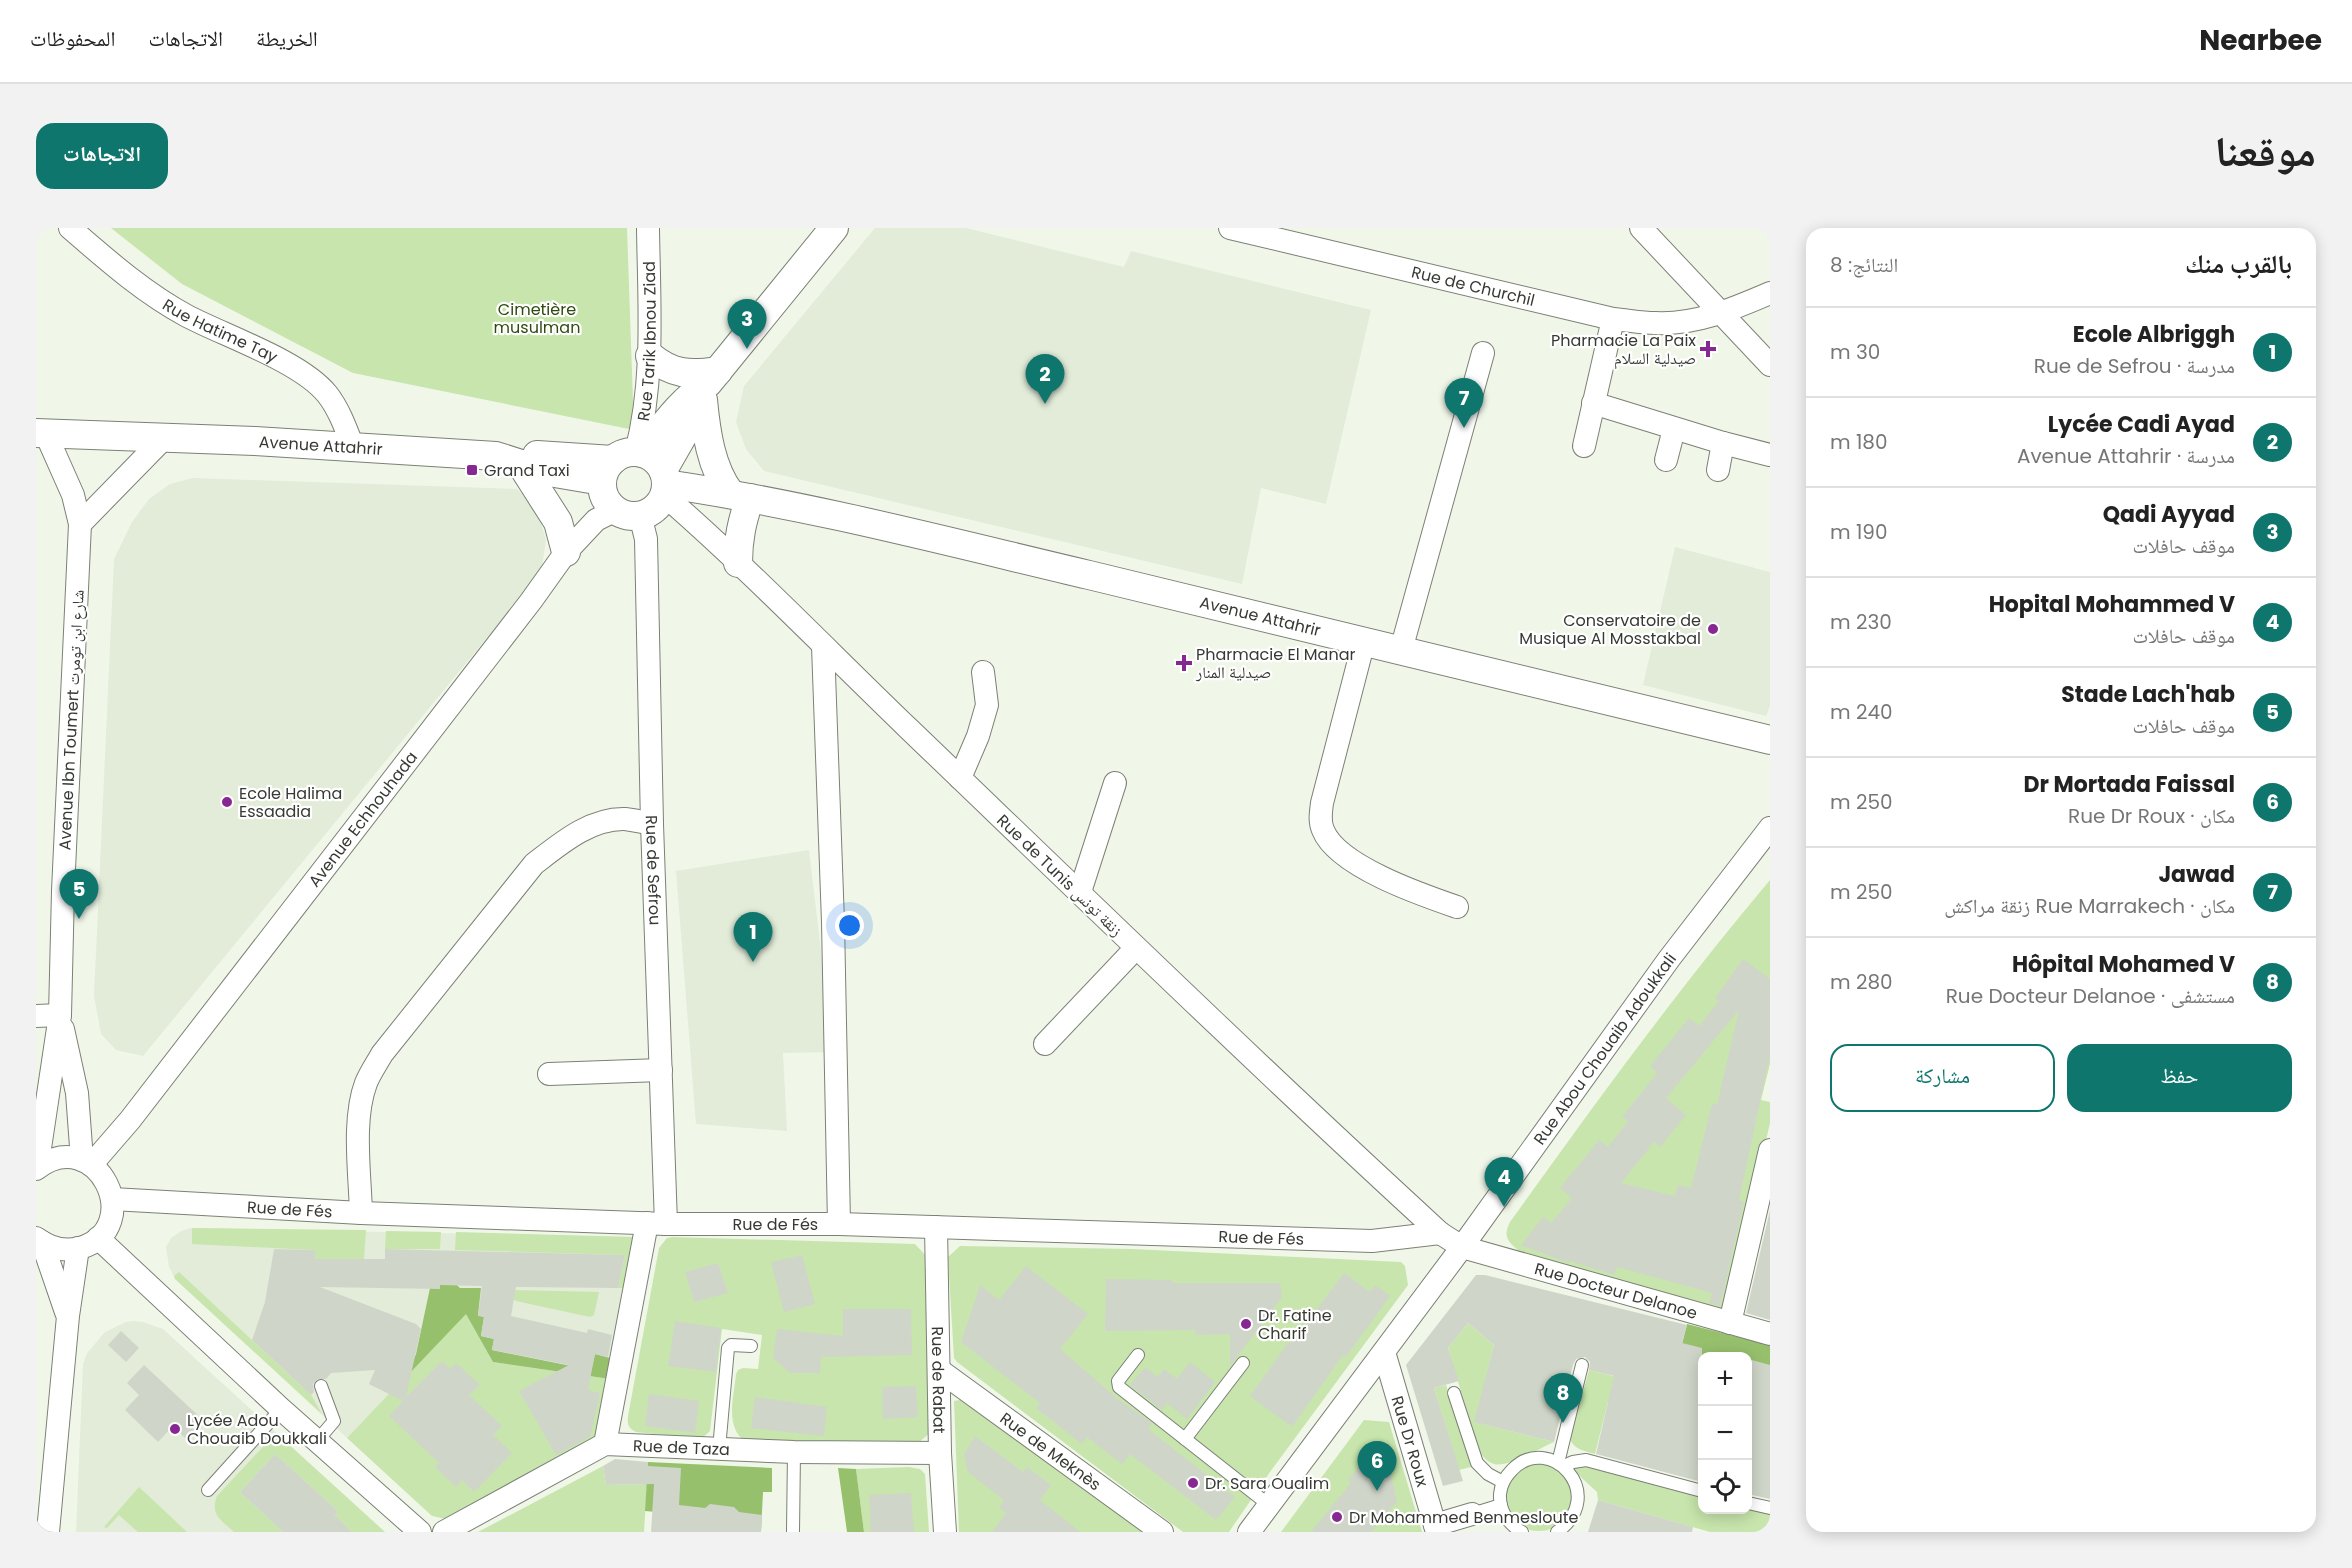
<!DOCTYPE html>
<html lang="ar">
<meta charset="utf-8">
<style>
body{margin:0;font-family:Poppins,"Noto Naskh Arabic",sans-serif;background:#f2f2f2;color:#222;direction:rtl}
.controls{position:absolute;right:18px;bottom:18px;display:grid;overflow:hidden;border-radius:12px;box-shadow:0 3px 15px #0003}
.controls button{width:54px;height:54px;display:grid;place-items:center;padding:0;border:0;border-bottom:2px solid #e0e0e0;background:#fff;color:#222;font:30px sans-serif}
.you{position:absolute;left:814px;top:698px;width:21px;height:21px;margin:-15px;border:4px solid #fff;border-radius:50%;background:#1a73e8;box-shadow:0 0 0 9px #1a73e833}
.badge{display:grid;place-items:center;width:39px;height:39px;border-radius:50%;background:#0f766e;color:#fff;font-size:20px;font-weight:700}
.pin{position:absolute;translate:-50% -50px;filter:drop-shadow(0 2px 3px #0008)}
.pin::after{content:'';position:absolute;top:32px;width:21px;height:18px;background:inherit;clip-path:polygon(0 0,100% 0,50% 100%)}
.list{margin:0;padding:0;list-style:none}
h2{display:flex;justify-content:space-between;align-items:center;height:78px;margin:0;padding:0 24px;font-size:26px}
h2 small{font-size:20px;font-weight:400;color:#767676}
.list li{display:grid;grid-template-columns:39px 1fr auto;gap:18px;align-items:center;box-sizing:border-box;height:90px;padding:0 24px;border-top:2px solid #e0e0e0}
.list b{display:block;font-size:22px;white-space:nowrap}
.list p{margin:0;font-size:20px;white-space:nowrap;color:#767676}
.list em{font-size:20px;font-style:normal;color:#767676}
.actions{display:flex;gap:12px;padding:18px 24px}
.actions a{flex:1;padding:14px 0;border:2px solid #0f766e;border-radius:18px;text-align:center;font-size:21px;color:#0f766e}
.actions .main{background:#0f766e;color:#fff}
.icon{flex:none;width:33px;height:33px;fill:none;stroke:currentColor;stroke-width:2;stroke-linecap:round;stroke-linejoin:round}
.map{position:relative;flex:none;width:1734px;height:1304px;overflow:hidden;direction:ltr;border-radius:18px}
header{display:flex;align-items:center;gap:36px;box-sizing:border-box;height:84px;padding:0 30px;background:#fff;border-bottom:2px solid #e0e0e0}
header strong{font-size:28px}
nav{display:flex;gap:33px;margin-inline-start:auto;font-size:21px}
.intro{display:flex;align-items:center;justify-content:space-between;box-sizing:border-box;height:144px;padding:0 36px}
h1{margin:0;font-size:42px}
.button{padding:15px 27px;border-radius:18px;background:#0f766e;color:#fff;font-size:21px;font-weight:700}
main{display:flex;gap:36px;padding:0 36px}
aside{flex:1;background:#fff;border-radius:18px;box-shadow:0 3px 15px #0003}
.map>svg:first-child{display:block}
.built{fill:#e2ecd9}
.green{fill:#c7e5ac}
.forest{fill:#97c06d}
.building{fill:#cfd6c9;fill-rule:evenodd}
.lines{fill:none;stroke-linecap:round;stroke-linejoin:round}
.service-casing{stroke:#7b8175;stroke-width:14}
.minor-casing{stroke:#7b8175;stroke-width:24}
.tertiary-casing{stroke:#7b8175;stroke-width:30}
.service{stroke:#fff;stroke-width:12}
.minor{stroke:#fff;stroke-width:22}
.tertiary{stroke:#fff;stroke-width:28}
.poi-dot{fill:#872892;stroke:#fff;stroke-width:2}
.labels{text-anchor:middle;stroke-width:4.5;stroke-linejoin:round;paint-order:stroke}
.street-label{font-size:16px;fill:#373a34;stroke:#fff}
.park-label{font-size:16px;fill:#304a0f;stroke:#fff}
.poi-label{font-size:16px;fill:#373a34;stroke:#fff;text-anchor:start}
</style>
<header>
<strong>Nearbee</strong>
<nav><a>الخريطة</a><a>الاتجاهات</a><a>المحفوظات</a></nav>
</header>
<div class="intro"><h1>موقعنا</h1><a class="button">الاتجاهات</a></div>
<main>
<aside>
<h2>بالقرب منك<small>النتائج: 8</small></h2>
<ul class="list">
<li><span class="badge">1</span><div><b>Ecole Albriggh</b><p>مدرسة · Rue de Sefrou</p></div><em>30 m</em></li>
<li><span class="badge">2</span><div><b>Lycée Cadi Ayad</b><p>مدرسة · Avenue Attahrir</p></div><em>180 m</em></li>
<li><span class="badge">3</span><div><b>Qadi Ayyad</b><p>موقف حافلات</p></div><em>190 m</em></li>
<li><span class="badge">4</span><div><b>Hopital Mohammed V</b><p>موقف حافلات</p></div><em>230 m</em></li>
<li><span class="badge">5</span><div><b>Stade Lach'hab</b><p>موقف حافلات</p></div><em>240 m</em></li>
<li><span class="badge">6</span><div><b>Dr Mortada Faissal</b><p>مكان · Rue Dr Roux</p></div><em>250 m</em></li>
<li><span class="badge">7</span><div><b>Jawad</b><p>مكان · Rue Marrakech زنقة مراكش</p></div><em>250 m</em></li>
<li><span class="badge">8</span><div><b>Hôpital Mohamed V</b><p>مستشفى · Rue Docteur Delanoe</p></div><em>280 m</em></li>
</ul>
<div class="actions"><a class="main">حفظ</a><a>مشاركة</a></div>
</aside>
<div class="map">
<svg width="1734" height="1304" viewBox="0 0 1734 1304">
<rect width="100%" height="100%" fill="#f0f7e9"/>
<!-- built -->
<g class="built">
<polygon points="839,0 930,0 1088,39 1095,23 1335,82 1290,276 1225,260 1206,356 728,243 710,221 700,194 708,158"/>
<polygon points="157,250 481,261 501,281 510,312 505,344 107,828 80,822 65,806 58,768 78,331 96,294 113,271 134,256"/>
<polygon points="1639,319 1734,344 1734,478 1730,488 1607,457"/>
<polygon points="773,622 797,824 747,825 751,903 660,896 640,643"/>
<polygon points="156,1000 597,1009 574,1151 457,1134 430,1086 311,1210 139,1051 133,1039 130,1019 135,1010 145,1003"/>
<polygon points="98,1093 107,1094 127,1101 349,1304 40,1304 47,1136 51,1125 69,1104 90,1094"/>
</g>
<!-- green -->
<g class="green">
<polygon points="75,0 591,0 598,202 317,145 146,56"/>
<path d="M1734,652V836L1725,872L1734,874V895L1691,1084L1483,1023C1471,1013 1467,1008 1474,994C1558,877 1642,761 1734,652Z"/>
<polygon points="156,1000 330,1002 328,1031 279,1031 278,1022 156,1016"/>
<polygon points="350,1003 405,1004 404,1021 349,1021"/>
<polygon points="420,1004 597,1009 593,1060 582,1060 589,1027 419,1022"/>
<path d="M636,1009L879,1016L892,1030L894,1205L882,1215L710,1214C688,1199 698,1169 700,1146L702,1142L707,1140L722,1141L726,1107L686,1101L674,1203L665,1211L600,1204C592,1200 591,1196 592,1188L623,1020L631,1010Z"/>
<polygon points="924,1018 1096,1021 1365,1034 1369,1038 1372,1057 1234,1244 1193,1304 1147,1304 921,1134 918,1130 912,1029"/>
<polygon points="143,1044 275,1167 286,1186 139,1051 138,1048"/>
<polygon points="477,1062 563,1064 558,1087 554,1089 480,1073 477,1071"/>
<polygon points="430,1085 457,1134 574,1151 562,1209 410,1291 396,1288 311,1210"/>
<path d="M1432,1095L1458,1117L1439,1194L1518,1214C1504,1220 1472,1240 1458,1236C1451,1234 1448,1229 1443,1224L1412,1120Z"/>
<path d="M1553,1142L1577,1148L1598,1145L1572,1174L1559,1226C1549,1223 1538,1222 1534,1211Z"/>
<polygon points="1410,1157 1435,1239 1423,1242 1398,1160"/>
<polygon points="928,1171 1108,1304 923,1304 918,1173"/>
<polygon points="1328,1192 1353,1194 1386,1304 1245,1304"/>
<path d="M240,1205L349,1304H316L299,1287L302,1283L239,1226L204,1264L247,1304H198C185,1292 174,1287 181,1268Z"/>
<circle cx="1503" cy="1269" r="34"/>
<polygon points="1552,1236 1666,1266 1666,1282 1712,1282 1712,1277 1734,1283 1734,1304 1674,1304 1562,1272 1561,1264 1536,1241 1536,1238"/>
<polygon points="567,1238 570,1257 611,1256 608,1304 442,1304"/>
<polygon points="873,1239 884,1241 889,1246 893,1304 828,1304 820,1241"/>
<polygon points="103,1259 151,1304 102,1304 83,1287 71,1300 68,1299"/>
</g>
<!-- forest -->
<g class="forest">
<polygon points="404,1054 419,1055 424,1060 445,1060 442,1087 448,1089 445,1108 458,1111 456,1122 555,1142 559,1126 574,1130 579,1108 574,1151 457,1134 430,1086 370,1149 380,1126 394,1060"/>
<polygon points="1651,1096 1734,1117 1734,1177 1712,1171 1712,1128 1666,1128 1666,1160 1637,1152"/>
<polygon points="612,1234 736,1240 736,1264 727,1264 725,1304 641,1304 643,1286 609,1283"/>
<polygon points="802,1240 820,1241 828,1304 811,1304"/>
</g>
<!-- building -->
<g class="building">
<path d="M1707,731L1734,751V827L1703,972L1708,974L1684,1078L1673,1075L1676,1065L1581,1039L1578,1047L1534,1033L1533,1035L1485,1017L1507,989L1515,995L1536,970L1524,960L1563,912L1572,919L1592,893L1586,889L1621,845L1614,838L1653,790L1663,798L1683,773L1679,770ZM1703,782L1681,877L1676,876L1655,960L1642,957L1639,968L1585,955L1618,914L1624,919L1650,887L1630,870Z"/>
<polygon points="1734,982 1734,1092 1710,1085"/>
<polygon points="238,1021 279,1022 279,1031 349,1031 349,1021 589,1027 582,1060 480,1059 475,1088 551,1105 552,1101 576,1107 572,1129 559,1126 552,1162 564,1165 554,1209 520,1227 483,1163 533,1137 456,1122 458,1111 445,1108 448,1089 442,1088 446,1058 404,1057 404,1061 284,1059 380,1096 385,1101 370,1169 406,1133 414,1141 420,1135 444,1157 433,1167 466,1198 457,1207 476,1225 438,1264 426,1252 420,1259 399,1239 403,1235 353,1188 367,1173 333,1156 339,1142 295,1145 290,1151 282,1151 277,1156 278,1164 275,1167 216,1112 229,1074"/>
<polygon points="766,1027 779,1076 748,1084 735,1034"/>
<polygon points="682,1035 692,1065 658,1074 649,1044"/>
<polygon points="990,1038 1052,1086 1024,1121 1082,1171 1116,1195 1112,1201 1199,1269 1180,1292 1094,1226 1086,1236 1051,1209 1046,1216 1000,1180 1004,1175 925,1114 944,1057 963,1072"/>
<polygon points="1308,1045 1334,1064 1339,1057 1354,1068 1310,1129 1307,1127 1256,1199 1214,1168 1253,1114 1255,1115"/>
<polygon points="1440,1047 1449,1047 1651,1097 1646,1115 1666,1120 1666,1254 1560,1226 1578,1148 1553,1142 1554,1134 1549,1129 1540,1131 1537,1137 1518,1214 1438,1194 1458,1117 1432,1095 1412,1120 1423,1153 1398,1160 1427,1253 1407,1258 1370,1137"/>
<polygon points="1070,1051 1136,1052 1136,1055 1244,1055 1246,1069 1194,1138 1194,1106 1159,1107 1159,1102 1069,1103"/>
<polygon points="807,1081 875,1081 876,1127 785,1129 784,1145 754,1145 737,1130 741,1101 807,1108"/>
<polygon points="639,1093 685,1100 680,1144 632,1138"/>
<polygon points="85,1103 103,1120 90,1134 72,1117"/>
<polygon points="1712,1131 1734,1137 1734,1271 1712,1266"/>
<polygon points="1154,1134 1179,1154 1151,1191 1131,1175 1126,1182 1094,1157 1109,1139 1122,1149 1128,1141 1141,1151"/>
<polygon points="108,1137 167,1192 150,1211 137,1198 122,1214 89,1182 103,1167 91,1155"/>
<polygon points="880,1158 882,1189 847,1191 846,1159"/>
<polygon points="613,1166 663,1173 659,1205 609,1198"/>
<polygon points="719,1169 791,1179 788,1208 715,1200"/>
<polygon points="939,1208 987,1244 991,1239 1015,1257 1004,1272 1044,1304 956,1304 970,1285 963,1279 968,1272 932,1244 928,1226"/>
<polygon points="1338,1219 1351,1230 1361,1273 1335,1304 1275,1304 1315,1255 1312,1252"/>
<polygon points="239,1226 302,1283 299,1287 316,1304 247,1304 204,1264"/>
<polygon points="579,1231 612,1234 612,1238 645,1240 643,1277 669,1280 674,1276 698,1279 703,1284 726,1287 725,1304 615,1304 618,1256 570,1257 567,1238"/>
<polygon points="875,1265 878,1304 835,1304 833,1267"/>
<polygon points="1562,1272 1657,1299 1656,1304 1552,1304"/>
</g>
<g class="lines">
<!-- service casing -->
<g class="service-casing">
<g id="service">
<polyline points="1102,1127 1082,1153 1083,1159 1233,1277"/>
<polyline points="1418,1165 1441,1235 1452,1246 1467,1254"/>
<polyline points="1149,1211 1207,1135"/>
<polyline points="281,1213 298,1193 285,1158"/>
<polyline points="683,1221 692,1120 695,1117 715,1118"/>
<polyline points="1522,1235 1546,1137"/>
<polyline points="1528,1238 1537,1234 1550,1232 1666,1263"/>
<polyline points="172,1262 245,1181"/>
<polyline points="1712,1275 1734,1280"/>
<polyline points="1436,1286 1465,1277"/>
<polyline points="757,1304 758,1224"/>
<path d="M1486,1304C1472,1296 1463,1282 1464,1266C1465,1256 1469,1249 1476,1242C1513,1203 1574,1266 1521,1304"/>
</g>
</g>
<!-- minor casing -->
<g class="minor-casing">
<g id="minor">
<path id="s1" d="M34,0C71,32 107,64 151,88C189,108 264,133 291,166C303,181 310,201 317,219"/>
<path id="s2" d="M1194,0L1577,91C1591,92 1605,95 1619,95C1660,97 1697,81 1734,65"/>
<polyline points="1605,0 1734,137"/>
<polyline points="1557,175 1687,215 1734,227"/>
<polyline points="1548,218 1577,91"/>
<path id="s3" d="M600,224C619,151 613,75 612,0"/>
<polyline points="1630,232 1638,201"/>
<polyline points="1682,242 1687,215"/>
<path id="s4" d="M628,267C713,341 792,423 873,501C1049,670 1224,840 1404,1005L1426,1019L1734,1106"/>
<path id="s5" d="M604,287L610,311L616,596L630,996"/>
<polyline points="44,296 128,210"/>
<path d="M1328,413L1286,575C1285,584 1283,593 1287,602C1301,638 1386,667 1421,679"/>
<polyline points="787,418 797,694 803,996"/>
<polyline points="1365,422 1447,125"/>
<polyline points="924,550 942,508 951,477 947,444"/>
<polyline points="1044,664 1079,555"/>
<polyline points="0,788 24,787"/>
<polyline points="27,801 41,865 46,932"/>
<polyline points="1009,816 1099,721"/>
<polyline points="513,846 625,842"/>
<path id="s6" d="M55,937L94,892L495,373L530,324L560,292L580,282"/>
<polyline points="1,940 24,787 27,663 44,296 37,267 9,204"/>
<path d="M0,941C61,894 112,1000 44,1020C28,1024 13,1020 0,1010"/>
<path id="s7" d="M76,971L325,985L630,996H803L1336,1013L1404,1005"/>
<path d="M325,985C324,946 316,892 330,855C334,845 341,835 346,826L498,636C524,616 554,590 589,591C598,592 607,594 616,596"/>
<path id="s8" d="M900,999L904,1225L909,1304"/>
<polyline points="62,1010 245,1181 384,1304"/>
<polyline points="6,1014 30,1084"/>
<polyline points="1694,1095 1734,922"/>
<path id="s9" d="M1348,1124L1401,1304"/>
<path id="s10" d="M903,1142L1126,1304"/>
<polyline points="569,1216 611,995"/>
<polyline points="1399,1297 1436,1286"/>
<polyline points="12,1304 32,1088 42,1020"/>
<path id="s11" d="M408,1304L569,1216L758,1224L904,1225"/>
<path id="s12" d="M1213,1304L1426,1019L1633,731L1734,600"/>
</g>
</g>
<!-- tertiary casing -->
<g class="tertiary-casing">
<g id="tertiary">
<path d="M614,128C637,147 654,147 682,143"/>
<path d="M667,172C670,204 675,240 694,265"/>
<path id="s13" d="M0,205L219,213L460,228L507,243L566,253"/>
<circle cx="598" cy="256" r="32"/>
<path d="M606,225C626,200 644,173 672,155L798,0"/>
<polyline points="501,227 577,232"/>
<polyline points="485,236 522,294 530,324"/>
<polyline points="627,242 666,174"/>
<path id="s14" d="M630,256C773,277 913,314 1053,347C1280,401 1507,456 1734,512"/>
<path d="M702,335C702,311 706,293 714,270"/>
</g>
</g>
<!-- service -->
<use href="#service" class="service"/>
<!-- minor -->
<use href="#minor" class="minor"/>
<!-- tertiary -->
<use href="#tertiary" class="tertiary"/>
</g>
<!-- markers -->
<g class="poi-dot">
<path d="M1669 112h6v6h6v6h-6v6h-6v-6h-6v-6h6z"/>
<rect x="430" y="236" width="12" height="12" rx="3"/>
<circle cx="1677" cy="401" r="6"/>
<path d="M1145 426h6v6h6v6h-6v6h-6v-6h-6v-6h6z"/>
<circle cx="191" cy="574" r="6"/>
<circle cx="1210" cy="1096" r="6"/>
<circle cx="139" cy="1201" r="6"/>
<circle cx="1157" cy="1255" r="6"/>
<circle cx="1301" cy="1289" r="6"/>
</g>
<g class="labels">
<!-- street labels -->
<g class="street-label">
<text dy="6" stroke="none"><textPath href="#s2" startOffset="250">Rue de Churchil</textPath></text>
<text dy="6" stroke="none"><textPath href="#s1" startOffset="183">Rue Hatime Tay</textPath></text>
<text dy="6" stroke="none"><textPath href="#s3" startOffset="112">Rue Tarik Ibnou Ziad</textPath></text>
<text dy="6" stroke="none"><textPath href="#s13" startOffset="285">Avenue Attahrir</textPath></text>
<text dy="6" stroke="none"><textPath href="#s14" startOffset="609">Avenue Attahrir</textPath></text>
<text transform="translate(35 492) rotate(-87)" y="6">Avenue Ibn Toumert شارع ابن تومرت</text>
<text dy="6" stroke="none"><textPath href="#s6" startOffset="440">Avenue Echhouhada</textPath></text>
<text dy="6" stroke="none"><textPath href="#s5" startOffset="356">Rue de Sefrou</textPath></text>
<text transform="translate(1024 647) rotate(44)" y="6">Rue de Tunis زنقة تونس</text>
<text dy="6" stroke="none"><textPath href="#s12" startOffset="600">Rue Abou Chouaib Adoukkali</textPath></text>
<text dy="6" stroke="none"><textPath href="#s7" startOffset="178">Rue de Fés</textPath></text>
<text dy="6" stroke="none"><textPath href="#s7" startOffset="664">Rue de Fés</textPath></text>
<text dy="6" stroke="none"><textPath href="#s7" startOffset="1150">Rue de Fés</textPath></text>
<text dy="6" stroke="none"><textPath href="#s4" startOffset="1257">Rue Docteur Delanoe</textPath></text>
<text dy="6" stroke="none"><textPath href="#s8" startOffset="153">Rue de Rabat</textPath></text>
<text dy="6" stroke="none"><textPath href="#s9" startOffset="93">Rue Dr Roux</textPath></text>
<text dy="6" stroke="none"><textPath href="#s11" startOffset="260">Rue de Taza</textPath></text>
<text dy="6" stroke="none"><textPath href="#s10" startOffset="138">Rue de Meknès</textPath></text>
</g>
<!-- park labels -->
<g class="park-label">
<text x="501" y="87">Cimetière<tspan x="501" dy="18">musulman</tspan></text>
</g>
<!-- poi labels -->
<g class="poi-label">
<text x="1660" y="118" text-anchor="end">Pharmacie La Paix<tspan x="1660" dy="18">صيدلية السلام</tspan></text>
<text x="448" y="248">Grand Taxi</text>
<text x="1665" y="398" text-anchor="end">Conservatoire de<tspan x="1665" dy="18">Musique Al Mosstakbal</tspan></text>
<text x="1160" y="432">Pharmacie El Manar<tspan x="1160" dy="18">صيدلية المنار</tspan></text>
<text x="203" y="571">Ecole Halima<tspan x="203" dy="18">Essaadia</tspan></text>
<text x="1222" y="1093">Dr. Fatine<tspan x="1222" dy="18">Charif</tspan></text>
<text x="151" y="1198">Lycée Adou<tspan x="151" dy="18">Chouaib Doukkali</tspan></text>
<text x="1169" y="1261">Dr. Sara Oualim</text>
<text x="1313" y="1295">Dr Mohammed Benmesloute</text>
</g>
</g>
</svg>
<div class="controls">
<button>+</button>
<button>−</button>
<button><svg class="icon" aria-label="locate" viewBox="0 0 24 24"><circle cx="12" cy="12" r="6"/><path d="M12 2v4M12 18v4M2 12h4M18 12h4"/></svg></button>
</div>
<div class="you"></div>
<div class="pin badge" style="left:717px;top:734px">1</div>
<div class="pin badge" style="left:1009px;top:176px">2</div>
<div class="pin badge" style="left:711px;top:121px">3</div>
<div class="pin badge" style="left:1468px;top:979px">4</div>
<div class="pin badge" style="left:43px;top:691px">5</div>
<div class="pin badge" style="left:1341px;top:1263px">6</div>
<div class="pin badge" style="left:1428px;top:200px">7</div>
<div class="pin badge" style="left:1527px;top:1195px">8</div>
</div>
</main>
